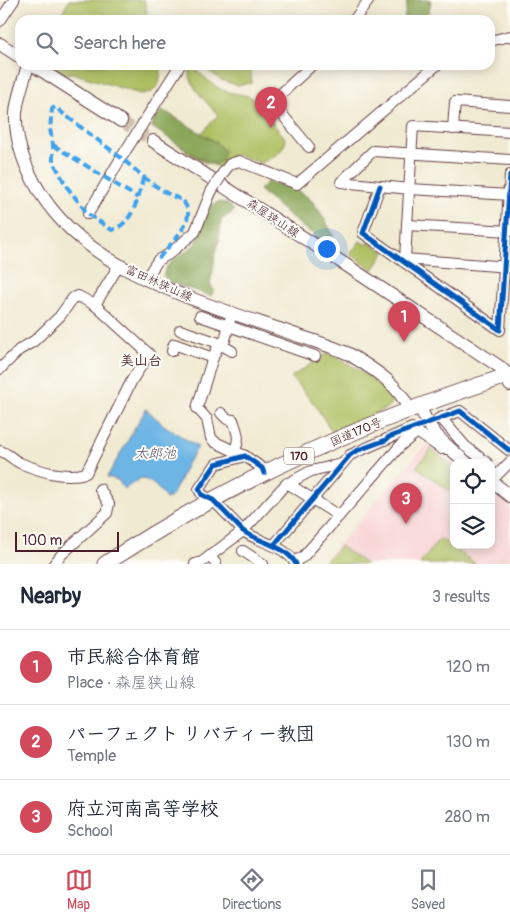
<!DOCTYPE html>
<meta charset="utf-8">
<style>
body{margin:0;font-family:Pangolin,"Klee One",sans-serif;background:#f2f2f3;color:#1f2937}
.controls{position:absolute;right:15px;bottom:15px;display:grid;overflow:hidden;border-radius:10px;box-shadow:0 2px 12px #0003}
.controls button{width:45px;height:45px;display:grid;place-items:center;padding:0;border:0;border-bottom:1px solid #e0e1e3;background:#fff;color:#1f2937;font:25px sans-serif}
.scale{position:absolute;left:15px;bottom:12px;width:104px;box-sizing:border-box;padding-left:5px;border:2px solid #4a1f2b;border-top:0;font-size:14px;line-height:18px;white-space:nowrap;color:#4a1f2b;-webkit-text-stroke:4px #fdfcf7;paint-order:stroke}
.you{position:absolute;left:326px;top:248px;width:18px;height:18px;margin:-12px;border:4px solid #fff;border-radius:50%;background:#1a73e8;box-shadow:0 0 0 8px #1a73e833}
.badge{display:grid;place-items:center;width:32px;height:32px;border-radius:50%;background:#d1495b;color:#fff;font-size:16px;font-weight:700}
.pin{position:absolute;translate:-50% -41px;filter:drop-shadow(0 1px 2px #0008)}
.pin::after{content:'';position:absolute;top:26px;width:18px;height:15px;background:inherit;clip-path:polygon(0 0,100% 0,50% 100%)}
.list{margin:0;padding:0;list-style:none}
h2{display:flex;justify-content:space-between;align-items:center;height:65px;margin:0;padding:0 20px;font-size:21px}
h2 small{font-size:16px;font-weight:400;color:#747a83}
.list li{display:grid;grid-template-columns:32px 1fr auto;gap:15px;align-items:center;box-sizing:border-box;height:75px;padding:0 20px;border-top:1px solid #e0e1e3}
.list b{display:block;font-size:19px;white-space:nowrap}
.list p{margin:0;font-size:16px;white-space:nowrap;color:#747a83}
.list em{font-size:16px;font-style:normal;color:#747a83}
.icon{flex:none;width:28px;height:28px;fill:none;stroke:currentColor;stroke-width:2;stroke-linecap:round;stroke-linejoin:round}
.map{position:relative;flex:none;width:510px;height:564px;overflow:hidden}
.search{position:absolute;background:#fff;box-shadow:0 2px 12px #0003;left:15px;right:15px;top:15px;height:55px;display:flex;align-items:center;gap:12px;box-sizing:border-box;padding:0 18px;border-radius:15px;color:#747a83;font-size:19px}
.sheet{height:290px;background:#fff}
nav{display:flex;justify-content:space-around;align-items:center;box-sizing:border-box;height:70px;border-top:1px solid #e0e1e3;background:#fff;font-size:14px;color:#747a83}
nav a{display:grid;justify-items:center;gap:2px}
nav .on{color:#d1495b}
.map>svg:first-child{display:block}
.built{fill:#f7cfd0}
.green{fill:#aebf62;stroke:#7c6f46}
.forest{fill:#8aa658;stroke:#6a6242}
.water{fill:#6db5e5;stroke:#5c6a88}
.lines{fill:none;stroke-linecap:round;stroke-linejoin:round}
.major-tunnel{stroke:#d0c1b1;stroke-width:12;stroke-dasharray:12 6;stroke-linecap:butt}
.minor-casing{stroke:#633d44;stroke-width:12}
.major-casing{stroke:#633d44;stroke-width:14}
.highway-casing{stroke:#633d44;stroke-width:17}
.minor{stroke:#fff;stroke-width:10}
.major{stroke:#fff;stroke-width:12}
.highway{stroke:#fff;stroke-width:15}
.minor-bridge-casing{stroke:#633d44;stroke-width:12;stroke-linecap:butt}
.minor-bridge{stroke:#fff;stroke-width:10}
.quiet{stroke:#40a2eb;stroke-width:4;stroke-dasharray:8 4;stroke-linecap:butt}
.cycleway-casing{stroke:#fdfcf7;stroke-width:8}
.cycleway{stroke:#0057b8;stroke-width:5}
.labels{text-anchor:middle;stroke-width:4;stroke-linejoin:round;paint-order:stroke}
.shield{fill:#fdfcf7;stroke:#806168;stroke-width:1}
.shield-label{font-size:11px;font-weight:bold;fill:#4a1f2b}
.street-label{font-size:12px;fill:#4a1f2b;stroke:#fdfcf7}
.neighbourhood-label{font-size:14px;font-weight:bold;fill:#4a1f2b;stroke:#fdfcf7}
.water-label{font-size:14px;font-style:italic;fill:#56546c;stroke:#fdfcf7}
</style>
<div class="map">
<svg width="510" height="564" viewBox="0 0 510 564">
<rect width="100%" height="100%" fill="#fdfcf7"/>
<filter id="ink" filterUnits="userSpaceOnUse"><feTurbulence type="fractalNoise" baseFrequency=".02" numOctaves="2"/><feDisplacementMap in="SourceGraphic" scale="10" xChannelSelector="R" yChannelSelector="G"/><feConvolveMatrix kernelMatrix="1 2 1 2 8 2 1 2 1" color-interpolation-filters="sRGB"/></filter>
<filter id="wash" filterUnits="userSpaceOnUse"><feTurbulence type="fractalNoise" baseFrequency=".0096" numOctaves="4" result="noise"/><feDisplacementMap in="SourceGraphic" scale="20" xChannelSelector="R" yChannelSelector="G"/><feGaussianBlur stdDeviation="1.12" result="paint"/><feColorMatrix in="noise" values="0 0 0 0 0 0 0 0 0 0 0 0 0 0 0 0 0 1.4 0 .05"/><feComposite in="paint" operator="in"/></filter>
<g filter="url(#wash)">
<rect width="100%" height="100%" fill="#f1ead2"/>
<!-- built -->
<polygon class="built" points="428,443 443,455 452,456 460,463 454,463 454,545 491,545 491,488 510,502 510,564 321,564"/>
<!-- green -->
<g class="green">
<polygon points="69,0 144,0 149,20 58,20"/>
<polygon points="51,65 160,65 161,71 159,84 152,92 140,94 72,73 65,74"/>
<polygon points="201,65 250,65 252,83 236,85 221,80"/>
<path d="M190,67C201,72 209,83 220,89C230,94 241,93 251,97L286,139C284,153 273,157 261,163L237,155L227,160L219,167L201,161L185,151L218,115C208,103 186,85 190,67Z"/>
<polygon points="360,241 367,245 369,242 385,252 373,270 350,254"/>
<path d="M328,353C347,362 385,382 392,403L385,409L333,433L315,405L291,377Z"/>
<polygon points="431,449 454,466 454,494 416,467"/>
<polygon points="439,539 441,539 476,564 420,564"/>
<polygon points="340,546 366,564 323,564"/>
</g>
<!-- forest -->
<g class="forest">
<polygon points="407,0 431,0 428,20 404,20"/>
<polygon points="161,111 168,113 217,143 224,151 222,160 216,164 199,158 152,127 155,117"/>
<path d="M268,182C280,184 299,190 309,198C319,208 327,223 333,235L332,240H323L304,228L259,190Z"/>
<path d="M220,202L229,205L234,211L221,220L219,241L215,252L214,266L210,284L214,290L211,296L172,283L163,276C166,260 184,255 194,245C204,233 201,206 220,202Z"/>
</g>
<!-- water -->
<path class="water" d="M146,409L165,426L198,447L188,462L172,496L166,499C159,488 153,482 141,478L124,489L118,480L107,477Z"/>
</g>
<g filter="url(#ink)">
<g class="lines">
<!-- major-tunnel -->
<polyline class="major-tunnel" points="121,121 153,141"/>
<!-- minor casing -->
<g class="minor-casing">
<g id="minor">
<polyline points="354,20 369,0"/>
<polyline points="0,21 14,0"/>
<polyline points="490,41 510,36"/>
<polyline points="453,129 455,102 510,106"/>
<polyline points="309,147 272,102 312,65"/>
<polyline points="510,160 373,151 341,182 410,189 510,195"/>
<polyline points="223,173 230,164 239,161 297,184 437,65"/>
<polyline points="380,186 363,233 500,330 510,175"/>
<polyline points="88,214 121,158 180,65"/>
<polyline points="407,225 510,231"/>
<polyline points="405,259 509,267"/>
<polyline points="404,262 405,259 413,126 510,132"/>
<polyline points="145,280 158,260 169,254 195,232 211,192"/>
<polyline points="95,305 119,265"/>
<polyline points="232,312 225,340 218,347 213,357 197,408 207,419 211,438 215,442 245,456"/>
<polyline points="200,316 315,356"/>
<polyline points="180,330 216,342 232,351"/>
<polyline points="172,351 174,344 213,358"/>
<path d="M0,369L19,350L34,341L60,316L73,298L78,296L95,305L149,354L132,380L86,473C64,479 40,471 20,463C13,460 8,453 0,451"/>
<path d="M221,413L227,419L233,420C237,432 241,439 234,451"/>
<polyline points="441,418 465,446 487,463"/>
<polyline points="438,419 460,411 510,451"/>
<path d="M264,473L262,468L245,456L216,464L199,489L202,495L213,500L243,531C260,543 285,545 296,564"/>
<polyline points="491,481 510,462"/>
<polyline points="287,483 339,516"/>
<polyline points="274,545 350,455 412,428"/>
<polyline points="243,551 263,564"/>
<polyline points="210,556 216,564"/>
<polyline points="295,561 303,557 401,445 417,432 442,449 450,449"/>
<polyline points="54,564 62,554 107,513 109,504 100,489"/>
<polyline points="195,564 202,562 243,531 285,485 311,471 341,464"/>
</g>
</g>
<!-- major casing -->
<g class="major-casing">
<g id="major">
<polyline points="0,44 20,57"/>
<path d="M28,65C24,80 17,97 16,113C15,138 22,160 34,182C82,274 207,303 299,336C315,341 333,347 349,354C371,368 399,383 409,410"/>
<polyline points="33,65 121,121"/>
<polyline points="153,141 346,265 500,367 505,372 510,385"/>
<path d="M423,414C433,436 449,448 467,463"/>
<polyline points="491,481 510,496"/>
</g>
</g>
<!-- highway casing -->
<g class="highway-casing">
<path id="highway" d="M105,564C230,482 367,420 510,375"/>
</g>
<!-- minor -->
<use href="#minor" class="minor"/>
<!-- major -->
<use href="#major" class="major"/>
<!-- highway -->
<use href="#highway" class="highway"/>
<!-- minor-bridge casing -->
<g class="minor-bridge-casing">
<polyline id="minor-bridge" points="211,192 223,173"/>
</g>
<!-- minor-bridge -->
<use href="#minor-bridge" class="minor-bridge"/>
<!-- quiet -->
<g class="quiet">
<polyline points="53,145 138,198"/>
<path d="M143,178C139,196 133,224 112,230L88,214L67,187L53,161V145L50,129L52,109L55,107C76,124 98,140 120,157C137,171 161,194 183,200C184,203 188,208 188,211C190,228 166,247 158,260"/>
</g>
<!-- cycleway casing -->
<g class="cycleway-casing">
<g id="cycleway">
<polyline points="380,186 363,233 500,330 510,175"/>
<path d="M264,473L262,468L245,456L216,464L199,489L202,495L213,500L243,531C260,543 285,545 296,564"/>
<polyline points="274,545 350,455 356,451 386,440 389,437 460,411 510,451"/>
</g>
</g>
<!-- cycleway -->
<use href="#cycleway" class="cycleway"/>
</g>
</g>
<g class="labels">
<!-- shield labels -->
<rect class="shield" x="284" y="447.5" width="30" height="17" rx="4"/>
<g class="shield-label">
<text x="299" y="460">170</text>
</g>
<!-- street labels -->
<g class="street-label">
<text transform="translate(273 218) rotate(33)" y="4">森屋狭山線</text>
<text transform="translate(159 283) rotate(24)" y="4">富田林狭山線</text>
<text transform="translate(356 432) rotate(-23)" y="4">国道170号</text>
</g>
<!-- neighbourhood labels -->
<g class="neighbourhood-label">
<text x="141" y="365">美山台</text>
</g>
<!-- water labels -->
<g class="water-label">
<text x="155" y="458">太郎池</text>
</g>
</g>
</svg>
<div class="controls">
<button><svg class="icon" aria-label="locate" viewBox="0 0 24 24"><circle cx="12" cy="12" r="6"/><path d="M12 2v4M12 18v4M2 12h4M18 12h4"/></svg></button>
<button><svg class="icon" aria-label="layers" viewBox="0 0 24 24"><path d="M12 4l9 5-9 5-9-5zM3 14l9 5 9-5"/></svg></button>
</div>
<div class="scale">100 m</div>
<div class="you"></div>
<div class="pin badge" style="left:404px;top:342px">1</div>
<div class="pin badge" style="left:271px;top:128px">2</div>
<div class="pin badge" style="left:406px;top:524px">3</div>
<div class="search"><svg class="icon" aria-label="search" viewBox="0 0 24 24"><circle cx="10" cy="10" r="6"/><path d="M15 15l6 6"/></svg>Search here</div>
</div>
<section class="sheet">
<h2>Nearby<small>3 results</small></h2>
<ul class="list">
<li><span class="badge">1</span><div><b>市民総合体育館</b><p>Place · 森屋狭山線</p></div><em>120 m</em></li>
<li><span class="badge">2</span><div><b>パーフェクト リバティー教団</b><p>Temple</p></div><em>130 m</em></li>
<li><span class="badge">3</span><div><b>府立河南高等学校</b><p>School</p></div><em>280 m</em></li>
</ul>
</section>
<nav>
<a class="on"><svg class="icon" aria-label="map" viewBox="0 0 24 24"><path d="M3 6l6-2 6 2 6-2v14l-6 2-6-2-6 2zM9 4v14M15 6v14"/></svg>Map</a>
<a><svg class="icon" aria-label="directions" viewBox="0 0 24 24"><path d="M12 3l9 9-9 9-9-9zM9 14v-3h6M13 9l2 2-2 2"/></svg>Directions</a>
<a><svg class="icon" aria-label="saved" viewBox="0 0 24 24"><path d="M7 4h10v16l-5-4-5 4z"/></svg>Saved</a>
</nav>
